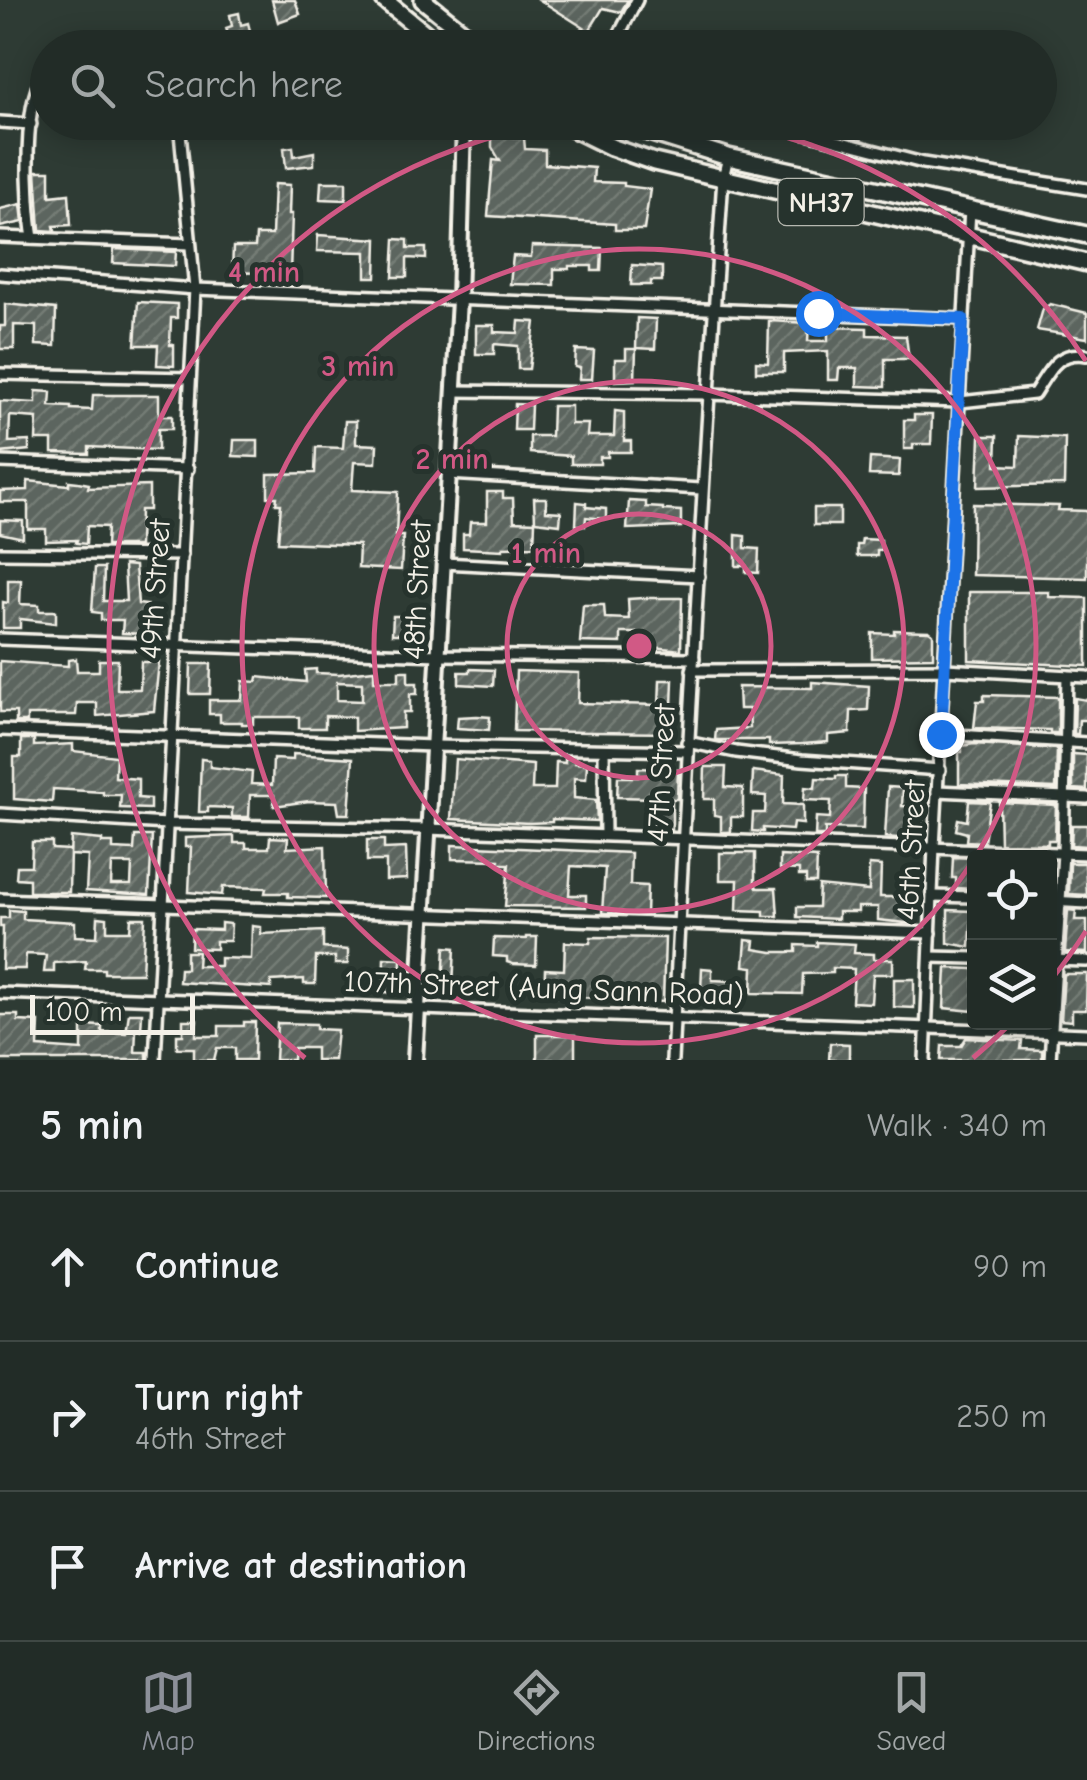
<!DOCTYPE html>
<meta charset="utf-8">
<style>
body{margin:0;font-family:"Comic Neue",sans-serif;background:#2a342f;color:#f1f3f6}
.controls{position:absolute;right:30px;bottom:30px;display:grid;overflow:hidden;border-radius:10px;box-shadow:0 5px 25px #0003}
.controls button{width:90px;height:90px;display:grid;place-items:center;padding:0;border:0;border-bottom:2px solid #3f4844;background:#222c27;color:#f1f3f6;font:50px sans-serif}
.scale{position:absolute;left:30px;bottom:25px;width:165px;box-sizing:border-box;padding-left:10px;border:5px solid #f4f1e8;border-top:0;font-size:28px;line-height:35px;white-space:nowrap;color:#f4f1e8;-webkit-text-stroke:8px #26332d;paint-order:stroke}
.stop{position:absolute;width:30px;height:30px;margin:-22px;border:8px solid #1a73e8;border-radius:50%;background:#fff}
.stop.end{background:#1a73e8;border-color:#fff;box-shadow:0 2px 10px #0008}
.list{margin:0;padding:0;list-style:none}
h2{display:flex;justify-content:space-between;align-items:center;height:130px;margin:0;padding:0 40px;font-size:42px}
h2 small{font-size:32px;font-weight:400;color:#a2a7a7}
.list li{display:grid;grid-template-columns:65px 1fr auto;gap:30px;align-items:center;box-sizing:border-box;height:150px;padding:0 40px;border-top:2px solid #3f4844}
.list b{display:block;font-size:38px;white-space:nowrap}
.list p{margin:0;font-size:32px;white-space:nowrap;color:#a2a7a7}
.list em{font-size:32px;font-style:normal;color:#a2a7a7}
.icon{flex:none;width:55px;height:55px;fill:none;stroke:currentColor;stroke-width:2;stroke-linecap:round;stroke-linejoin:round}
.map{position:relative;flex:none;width:1087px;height:1060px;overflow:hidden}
.search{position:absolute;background:#222c27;box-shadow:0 5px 25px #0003;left:30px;right:30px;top:30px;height:110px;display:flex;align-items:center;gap:25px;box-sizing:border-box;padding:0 35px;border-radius:55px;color:#a2a7a7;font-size:38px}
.sheet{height:580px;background:#222c27}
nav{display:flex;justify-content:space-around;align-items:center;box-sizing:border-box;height:140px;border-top:2px solid #3f4844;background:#222c27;font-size:28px;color:#a2a7a7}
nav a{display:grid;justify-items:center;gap:5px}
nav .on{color:#8c9099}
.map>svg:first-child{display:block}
.building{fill:url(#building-hatch);stroke:#f4f1e8;stroke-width:2.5;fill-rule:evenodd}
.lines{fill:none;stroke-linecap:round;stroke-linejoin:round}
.street-casing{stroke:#f4f1e8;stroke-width:16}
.secondary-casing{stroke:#f4f1e8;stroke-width:20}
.highway-casing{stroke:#f4f1e8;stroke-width:22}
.street{stroke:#26332d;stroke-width:9}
.secondary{stroke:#26332d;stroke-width:12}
.highway{stroke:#26332d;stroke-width:15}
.route{stroke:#1a73e8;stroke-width:12}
.ring{fill:none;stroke:#d15985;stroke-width:5}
.labels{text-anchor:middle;stroke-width:10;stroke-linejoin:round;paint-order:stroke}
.shield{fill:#26332d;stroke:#b6b8b0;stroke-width:2.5}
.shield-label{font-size:28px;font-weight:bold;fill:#f4f1e8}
.street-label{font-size:30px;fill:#f4f1e8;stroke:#26332d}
.centre{fill:#d15985;stroke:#26332d;stroke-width:5}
.ring-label{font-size:30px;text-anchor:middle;font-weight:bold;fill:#d15985;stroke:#26332d;stroke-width:10;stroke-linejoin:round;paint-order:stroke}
</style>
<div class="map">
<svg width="1087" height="1060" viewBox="0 0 1087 1060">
<defs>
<pattern id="building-hatch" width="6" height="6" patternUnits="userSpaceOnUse" patternTransform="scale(2.5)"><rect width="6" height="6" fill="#5c655e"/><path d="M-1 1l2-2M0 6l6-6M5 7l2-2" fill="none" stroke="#747c75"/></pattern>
</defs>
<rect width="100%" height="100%" fill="#2e3b34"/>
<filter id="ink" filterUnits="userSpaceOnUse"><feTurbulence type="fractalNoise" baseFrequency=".01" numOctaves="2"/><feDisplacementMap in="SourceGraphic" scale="20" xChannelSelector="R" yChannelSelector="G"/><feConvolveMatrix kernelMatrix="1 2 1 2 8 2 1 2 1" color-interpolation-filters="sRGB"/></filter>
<g filter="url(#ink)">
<!-- building -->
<g class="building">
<polygon points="272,0 295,0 300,14 278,22"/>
<polygon points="540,0 628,0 621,12 603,8 589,31"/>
<polygon points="239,13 241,25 248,23 251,34 264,32 266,48 244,48 242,35 229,37 226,28 232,26 230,15"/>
<polygon points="901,122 947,122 943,136 901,126"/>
<polygon points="492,135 524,138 525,149 545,150 545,164 594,168 593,182 624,183 624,186 650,189 644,230 615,230 615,224 488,216 493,160 500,161 492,147"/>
<polygon points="293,147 294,156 314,152 314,165 286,168 284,148"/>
<polygon points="36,171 50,171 50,196 69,194 71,225 54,226 55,231 40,230"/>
<polygon points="321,182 346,182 346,200 320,199"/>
<polygon points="274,184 290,185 289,214 292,214 290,274 232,272 233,247 255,247 256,235 272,235"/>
<polygon points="21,204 23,222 0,227 0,209"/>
<polygon points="318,235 377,239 376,277 366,277 366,252 317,251"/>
<polygon points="395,239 408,240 408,248 426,248 426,259 407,258 407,277 393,277"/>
<polygon points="532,246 602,248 601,271 592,271 592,266 569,266 569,269 554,269 554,285 510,284 513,256 531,257"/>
<polygon points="114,249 176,252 175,266 113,263"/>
<polygon points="632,265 662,267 662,281 651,281 651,285 631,285"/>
<polygon points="138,302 177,304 177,318 171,318 170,345 174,345 174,366 157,365 158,345 135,345"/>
<polygon points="5,304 56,309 55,346 36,345 36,326 14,325 14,349 0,349 0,326 5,326"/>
<polygon points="1050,304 1087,313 1087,338 1037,330 1043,309"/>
<polygon points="637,318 656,319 655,349 636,348"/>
<polygon points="519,321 535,322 529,369 518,369 518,346 494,344 494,354 476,354 476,325 494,325 494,332 518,333"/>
<polygon points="769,321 809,323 808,341 828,341 828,327 867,328 867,335 906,336 909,359 885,359 885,387 857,386 857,368 839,368 838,380 828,380 828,351 784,353 784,372 756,372 756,362 768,363"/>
<polygon points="626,349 636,349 635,380 615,381 615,359 626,359"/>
<polygon points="576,350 594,351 592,379 579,379 580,368 575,367"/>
<polygon points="36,391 51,392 50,406 71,407 71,409 92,410 93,395 159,395 159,416 172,416 172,429 158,429 158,450 89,447 89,454 52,453 52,440 36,440 37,418 10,416 9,442 29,441 29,450 0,453 0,401 36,403"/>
<polygon points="515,404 531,405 530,430 514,430"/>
<polygon points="552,406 571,406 571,424 588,424 587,436 614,436 615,411 624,412 624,441 631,441 631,452 608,452 608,457 600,457 600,464 571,464 571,456 530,453 530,436 551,436"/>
<polygon points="914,415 932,415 931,444 913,444 913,449 904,449 904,420 914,420"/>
<polygon points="345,421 356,421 356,444 377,445 376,463 354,462 352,490 398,492 396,536 403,536 401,570 358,568 359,545 278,542 281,504 276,504 277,497 268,497 268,474 315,473 316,447 343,448"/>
<polygon points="980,436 997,436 996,465 1018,466 1019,436 1065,438 1064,485 978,487"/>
<polygon points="234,440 258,440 258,457 233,456"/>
<polygon points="870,458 900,460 899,476 869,475"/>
<polygon points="28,481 69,485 69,481 78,482 89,484 88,488 149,486 149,510 140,510 139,546 106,546 107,527 87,526 86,544 76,543 77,540 46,541 46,529 28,529 28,502 0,502 0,491 28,490"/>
<polygon points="487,492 503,492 503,498 513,498 514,521 535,522 534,546 503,547 503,550 463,548 463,534 469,534 470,522 487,522"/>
<polygon points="534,498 546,498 546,511 561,512 560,524 535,521"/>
<polygon points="629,501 646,502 646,507 663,508 663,510 681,511 681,527 627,529"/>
<polygon points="577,502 586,503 586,507 606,509 606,519 586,517 585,526 576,525"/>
<polygon points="973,504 1059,506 1058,510 1087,511 1087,578 972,575"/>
<rect x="814" y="508" width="26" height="17"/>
<polygon points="0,520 23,521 23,538 0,533"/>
<polygon points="736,535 745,536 745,548 759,549 758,573 746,572 746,566 736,566"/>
<polygon points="862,539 881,540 881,550 877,550 877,556 857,556 857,545 861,545"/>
<polygon points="124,565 135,566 138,604 147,605 146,634 122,633 123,620 101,620 101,613 92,612 95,568 104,568 103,601 126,601"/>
<polygon points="8,580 21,580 20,604 39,605 39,611 56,611 56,623 20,619 20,628 3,628 3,602 8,603"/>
<polygon points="969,592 1049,592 1049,597 1087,598 1087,666 969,660"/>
<polygon points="644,598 682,598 681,650 644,646 644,633 621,633 621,643 580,642 583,605 604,605 605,618 629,619 628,599"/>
<polygon points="393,616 416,616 416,634 392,634"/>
<polygon points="894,630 929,631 933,634 933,657 872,658 872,633 894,634"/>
<polygon points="76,659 77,671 99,671 99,660 118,660 117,689 140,689 141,662 159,662 154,711 97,716 97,703 77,703 76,715 27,715 27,722 16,722 16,712 0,712 0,661 68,666 68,660"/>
<polygon points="191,664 211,664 210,694 190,694"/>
<path d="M316,669V673L339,674L374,670V681H399V671H408V683H417V694H410V712H403V728L354,731V717L325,716V728H299V717H253V724H242V722H220V714H209V700H242L243,681L257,682L258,677L306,682L305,670ZM337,682L362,683V701L337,700Z"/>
<polygon points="470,669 494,670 493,686 459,684 459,672 470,672"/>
<polygon points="516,671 579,673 578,703 659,705 660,680 673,680 671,733 514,731"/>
<polygon points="812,682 869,686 868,710 851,711 850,733 828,735 828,742 803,744 769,745 769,740 715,740 716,730 750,728 749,709 739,709 738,687 812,688"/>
<polygon points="984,695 1058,697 1058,733 1050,733 1050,730 974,728 977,701 984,701"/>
<polygon points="1075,698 1087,700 1087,720 1079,720 1078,734 1074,734"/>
<polygon points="477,716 490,717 489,730 457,728 458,717"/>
<polygon points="21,739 34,739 34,746 73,744 73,751 116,756 115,777 138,779 138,798 150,799 150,809 120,808 121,795 103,795 103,792 53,789 52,802 14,799 14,757 21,757"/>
<polygon points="974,744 1057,749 1056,788 959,784 959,752 962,752 962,746"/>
<polygon points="293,754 353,758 349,814 339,814 337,802 309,801 274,806 274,795 250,795 249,817 232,817 232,808 208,807 208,812 199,812 201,759 210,760 210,767 252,772 251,784 272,785 273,759 293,760"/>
<polygon points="1073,754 1087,755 1087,790 1073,789"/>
<polygon points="565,758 575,759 575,763 587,764 586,779 574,778 574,798 596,800 597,821 552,819 552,822 529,823 451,819 455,759 533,765 532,789 555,789 556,762 565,763"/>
<polygon points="705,767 726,767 725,787 743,788 743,817 731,817 731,832 721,832 721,816 714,815 714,799 704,799"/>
<polygon points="638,768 678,770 677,799 672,799 672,830 654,829 655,798 617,797 618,777 638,777"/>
<polygon points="753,771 784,775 783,804 803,805 803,824 793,823 792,830 763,828 763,832 752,831 753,813 765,813 766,796 752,795"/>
<polygon points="836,776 846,776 846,788 864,789 863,829 825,828 825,836 815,836 816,817 830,818 831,801 804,800 805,787 815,788 816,778 836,779"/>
<polygon points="888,787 903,788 902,806 924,807 921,840 885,837"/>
<polygon points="969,801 990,802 984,842 966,841 967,833 956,830 958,819 967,821"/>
<polygon points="999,802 1056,805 1055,840 1048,840 1048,844 1000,843"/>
<polygon points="1072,825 1087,825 1087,846 1071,845"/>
<path d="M135,836H152L149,895L86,891L88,856L70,855L71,837L102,840V843H113V849L134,850ZM112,864H132L131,885H111Z"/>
<polygon points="234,836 234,843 246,843 246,848 269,848 270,837 288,838 287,848 325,846 326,898 288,897 288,893 265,893 266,888 223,887 222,895 189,892 191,847 185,847 185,838"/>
<polygon points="367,840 384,840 384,849 406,848 407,879 386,880 386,861 367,861"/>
<polygon points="32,842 52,842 52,849 70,850 69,892 29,892 29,879 16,878 17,866 31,866"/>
<polygon points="452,845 631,853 630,885 647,886 646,914 602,913 605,868 571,866 569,895 586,895 586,907 505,906 509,864 499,864 499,860 452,859"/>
<polygon points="720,853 755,853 755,883 757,888 776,888 778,916 764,916 764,911 737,910 738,880 720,880"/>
<polygon points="780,856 817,858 816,883 806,883 806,876 799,876 799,870 780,869"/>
<polygon points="953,857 974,858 973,889 956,888 956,878 952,878"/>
<polygon points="1070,863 1085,863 1087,895 1069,894"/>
<polygon points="869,865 881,866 880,897 900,897 900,888 917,888 916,924 878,920 878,907 858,907 858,912 838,912 838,919 797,917 797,907 818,907 819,886 869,891"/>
<polygon points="9,910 23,911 23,919 75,922 75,936 97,937 98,917 107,918 107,931 130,931 131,918 145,918 142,973 104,973 104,969 85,969 86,961 54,963 54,972 44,972 46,955 26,954 25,969 2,969 3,927 0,927 0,918 9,918"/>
<polygon points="948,910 972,911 970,947 948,943"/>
<polygon points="1068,910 1076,911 1075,920 1087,920 1087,953 1065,952"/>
<polygon points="221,923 231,924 230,941 216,941 216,949 191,948 192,929 221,930"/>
<polygon points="252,926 261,927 261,934 323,931 323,948 348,950 348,964 335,964 335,957 316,957 315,984 304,984 304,979 271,981 271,988 179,982 180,969 186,969 186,952 198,952 197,966 220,966 220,958 251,959"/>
<polygon points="526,937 537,937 536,965 513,964 507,962 507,957 493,956 494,938 526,939"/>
<polygon points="591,937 665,938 663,1002 544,995 545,969 564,970 565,942 590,943"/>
<polygon points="746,940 755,941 754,949 772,952 796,952 796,945 817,946 817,942 855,944 854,953 874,954 874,959 893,959 893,974 873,974 871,1003 852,1002 854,969 833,968 833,973 803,974 802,994 752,993 753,967 744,966"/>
<polygon points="445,947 455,948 453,986 443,986"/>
<polygon points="384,958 401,959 400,993 383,992"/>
<polygon points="702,968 712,969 712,980 733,981 733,998 714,998 714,991 701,990"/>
<polygon points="946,968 974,969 974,1011 944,1008"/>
<polygon points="1064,974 1087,974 1086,1010 1072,1010 1072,1021 1061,1020"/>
<polygon points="894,979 914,979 914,1008 894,1007"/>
<polygon points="129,1013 142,1013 141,1030 136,1030 135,1052 147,1052 147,1060 0,1060 0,1015 18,1015 18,1021 39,1022 38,1047 82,1050 82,1025 102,1026 102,1032 126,1033"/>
<polygon points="183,1020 197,1020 196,1036 219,1036 219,1026 244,1026 244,1022 255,1022 254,1060 235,1060 235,1048 217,1048 214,1060 194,1060 194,1048 177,1048 177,1035 183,1035"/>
<polygon points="277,1023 316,1024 316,1029 337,1030 334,1060 316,1060 316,1048 294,1048 293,1060 275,1060"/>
<polygon points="537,1035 575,1035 575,1059 537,1060"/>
<polygon points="966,1038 1022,1041 1021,1049 1042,1050 1042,1060 941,1060 942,1046 961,1046"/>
<polygon points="830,1043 849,1044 849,1060 829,1060"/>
</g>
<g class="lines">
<!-- street casing -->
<g class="street-casing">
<g id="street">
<polyline points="612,48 637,0"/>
<polyline points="0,122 31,124"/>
<polyline points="764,122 923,163 1087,189"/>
<polyline points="0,237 190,244"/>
<path d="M33,238C27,203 21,95 48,69"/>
<polyline points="0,274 195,289 963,319"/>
<polyline points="0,374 190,378"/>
<path d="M453,391L708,394L960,402L1034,394C1049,371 1057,350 1087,355"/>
<polyline points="0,462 188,469"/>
<polyline points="448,474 701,489"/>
<polyline points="0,553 182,555"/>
<polyline points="443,563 699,576"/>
<polyline points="0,639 439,655 694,658"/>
<polyline points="692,670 945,669 1087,677"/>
<polyline points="0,730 433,746 686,751"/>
<polyline points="941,734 1087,743"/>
<polyline points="687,742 736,752 802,760 940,770"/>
<polyline points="604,750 605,835"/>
<polyline points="937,791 1087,798"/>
<polyline points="0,814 167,824 427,829 1087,854"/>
<polyline points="933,896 974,897"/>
<polyline points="0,899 931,933"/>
<polyline points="1050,901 1087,903"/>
<polyline points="930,957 974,958"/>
<polyline points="1050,960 1087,961"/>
<polyline points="0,993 1087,1034"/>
<polyline points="155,1060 195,289 179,122"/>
<path d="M672,1060C687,766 703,472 723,178L728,157"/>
<polyline points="925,1060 934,847 970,209"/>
<polyline points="1050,1060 1063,853 1067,676"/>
</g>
</g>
<!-- secondary casing -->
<g class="secondary-casing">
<polyline id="secondary" points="415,1060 459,300 464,122"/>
</g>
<!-- highway casing -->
<g class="highway-casing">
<g id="highway">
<polyline points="384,0 443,48"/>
<polyline points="423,0 483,48"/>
<polyline points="560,122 611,147 654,162 1087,263"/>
<polyline points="617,122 728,157 1087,235"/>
</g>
</g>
<!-- street -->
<use href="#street" class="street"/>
<!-- secondary -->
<use href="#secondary" class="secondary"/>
<!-- highway -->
<use href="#highway" class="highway"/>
</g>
</g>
<g class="lines" filter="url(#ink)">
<!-- route -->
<polyline class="route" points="818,313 963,319 941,734"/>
</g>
<!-- distance rings -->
<g class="ring">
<circle cx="639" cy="646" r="132"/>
<circle cx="639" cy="646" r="265"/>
<circle cx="639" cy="646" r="397"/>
<path d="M1086 931A530 530 0 0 1 1051 980M1010 1024A530 530 0 0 1 973 1058M305 1058A530 530 0 0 1 556 123M722 123A530 530 0 0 1 1086 361"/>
</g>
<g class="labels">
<!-- shield labels -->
<rect class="shield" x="778.5" y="179" width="85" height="46" rx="8"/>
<g class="shield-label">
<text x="821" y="212">NH37</text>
</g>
<!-- street labels -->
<g class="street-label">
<text transform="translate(155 589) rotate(-86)" y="10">49th Street</text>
<text transform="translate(417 590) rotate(-87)" y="10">48th Street</text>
<text transform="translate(661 773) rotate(-87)" y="10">47th Street</text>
<text transform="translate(911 850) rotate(-87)" y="10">46th Street</text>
<text transform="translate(544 988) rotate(2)" y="10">107th Street (Aung Sann Road)</text>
</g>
</g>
<circle cx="639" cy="646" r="15" class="centre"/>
<g class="ring-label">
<text x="264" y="282">4 min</text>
<text x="358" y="376">3 min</text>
<text x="452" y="469">2 min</text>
<text x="546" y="563">1 min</text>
</g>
</svg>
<div class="controls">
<button><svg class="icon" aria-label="locate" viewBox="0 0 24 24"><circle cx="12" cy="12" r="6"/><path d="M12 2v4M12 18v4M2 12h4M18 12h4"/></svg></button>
<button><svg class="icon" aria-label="layers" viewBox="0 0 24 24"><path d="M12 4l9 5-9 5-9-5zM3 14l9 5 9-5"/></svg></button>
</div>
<div class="scale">100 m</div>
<div class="stop" style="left:818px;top:313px"></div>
<div class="stop end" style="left:941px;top:734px"></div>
<div class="search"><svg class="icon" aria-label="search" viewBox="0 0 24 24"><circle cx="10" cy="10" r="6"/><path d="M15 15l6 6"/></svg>Search here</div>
</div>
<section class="sheet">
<h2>5 min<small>Walk · 340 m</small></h2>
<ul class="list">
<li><svg class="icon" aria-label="ahead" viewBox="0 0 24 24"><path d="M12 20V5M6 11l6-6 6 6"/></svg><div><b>Continue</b></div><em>90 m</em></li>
<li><svg class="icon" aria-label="right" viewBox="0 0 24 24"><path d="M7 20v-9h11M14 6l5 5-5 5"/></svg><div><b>Turn right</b><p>46th Street</p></div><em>250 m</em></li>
<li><svg class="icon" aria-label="arrive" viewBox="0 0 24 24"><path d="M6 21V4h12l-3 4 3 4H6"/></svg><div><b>Arrive at destination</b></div></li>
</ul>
</section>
<nav>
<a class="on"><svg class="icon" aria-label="map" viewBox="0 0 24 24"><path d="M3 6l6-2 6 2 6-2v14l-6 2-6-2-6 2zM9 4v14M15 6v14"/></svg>Map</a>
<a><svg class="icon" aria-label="directions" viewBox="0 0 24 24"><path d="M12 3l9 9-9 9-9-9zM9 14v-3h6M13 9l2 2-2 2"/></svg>Directions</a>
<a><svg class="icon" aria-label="saved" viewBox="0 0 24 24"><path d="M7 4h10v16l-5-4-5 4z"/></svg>Saved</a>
</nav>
